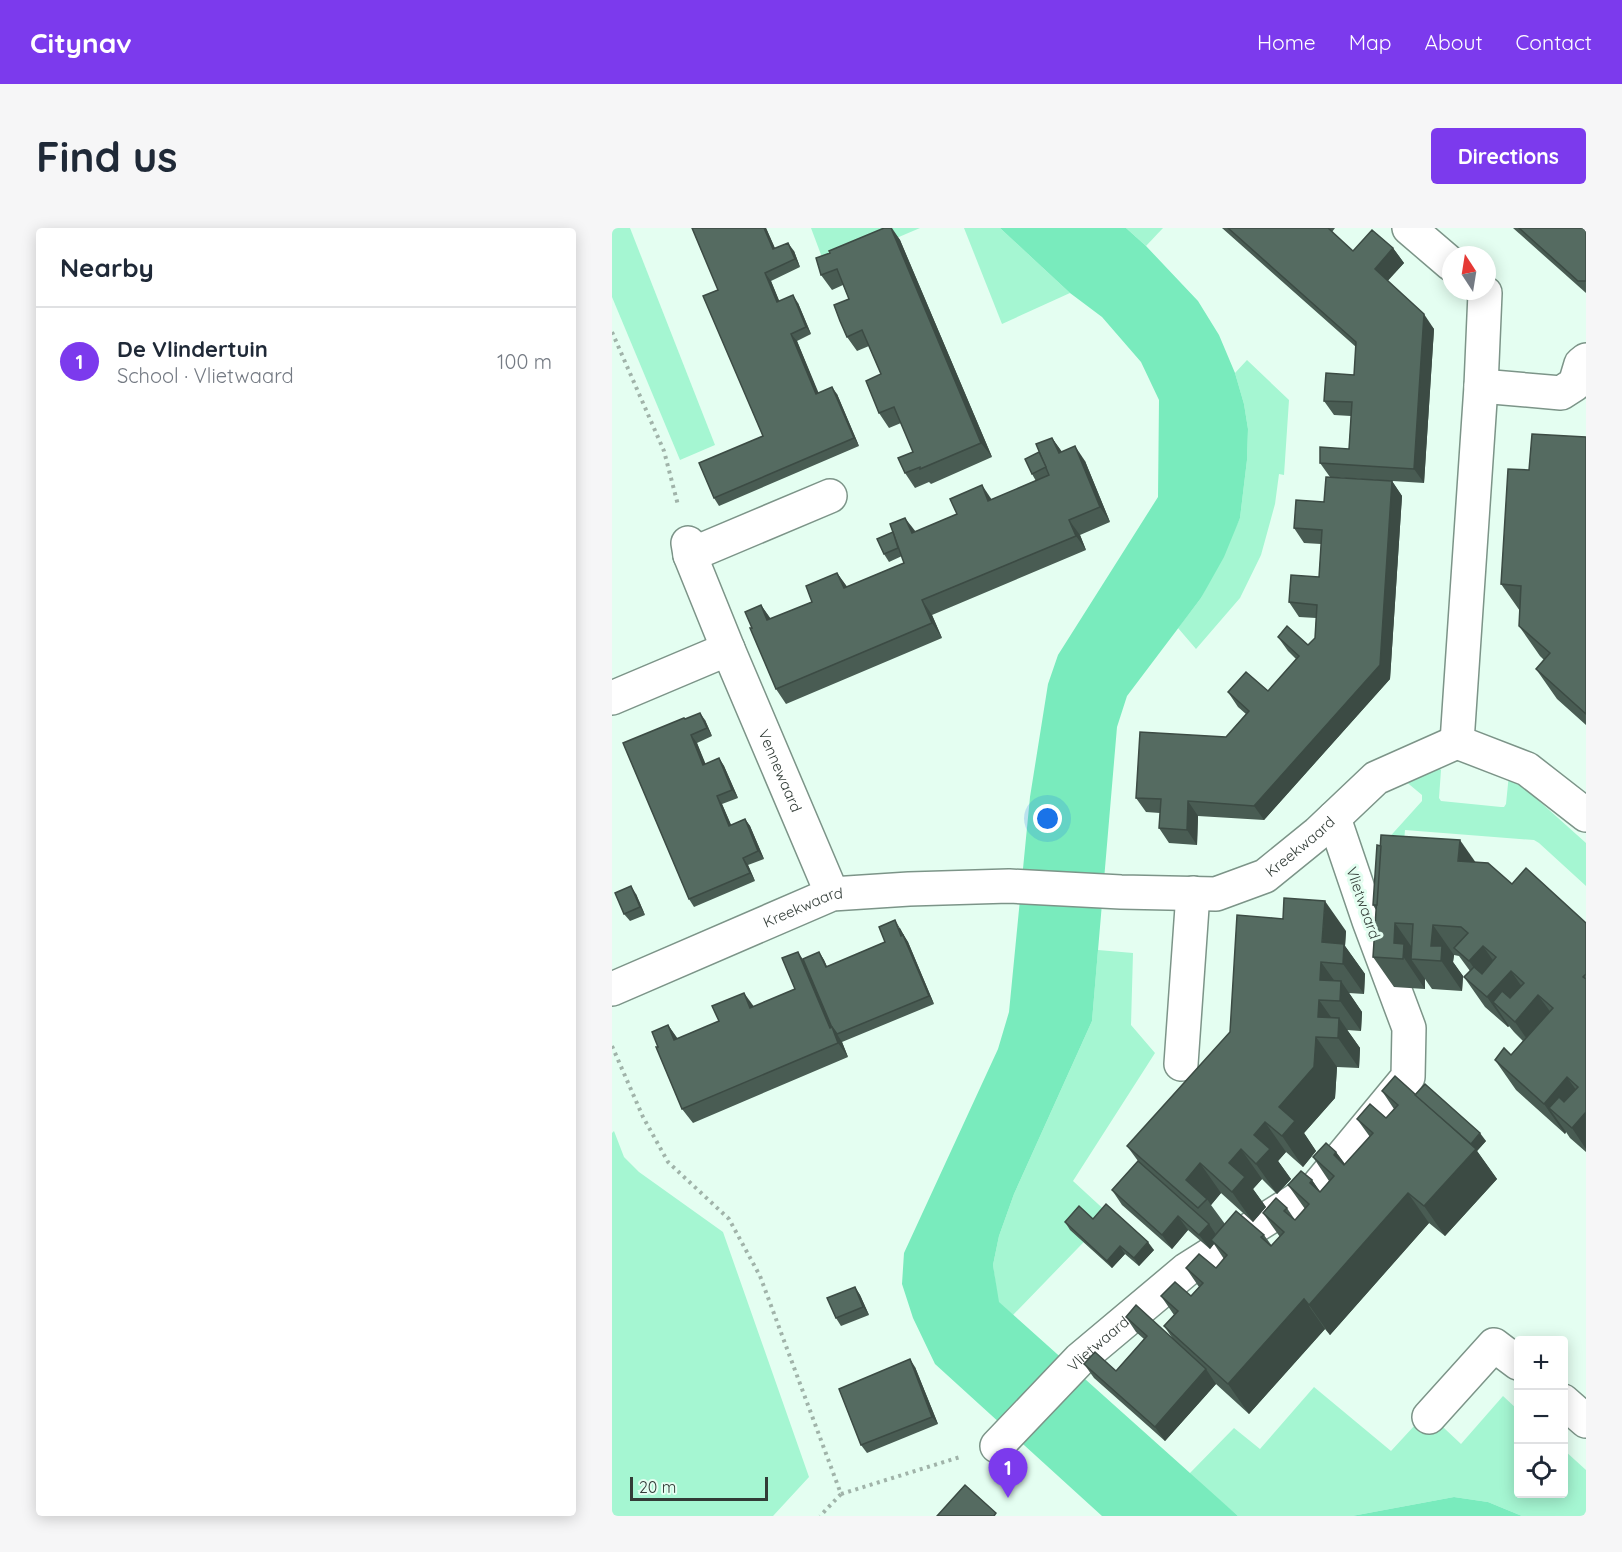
<!DOCTYPE html>
<meta charset="utf-8">
<style>
body{margin:0;font-family:Quicksand,sans-serif;background:#f6f6f7;color:#1f2937}
.controls{position:absolute;right:18px;bottom:18px;display:grid;overflow:hidden;border-radius:6px;box-shadow:0 3px 15px #0003}
.controls button{width:54px;height:54px;display:grid;place-items:center;padding:0;border:0;border-bottom:2px solid #e0e1e3;background:#fff;color:#1f2937;font:30px sans-serif}
.compass{position:absolute;left:830px;top:18px;width:54px;height:54px;border-radius:50%;background:#fff;box-shadow:0 3px 15px #0003;rotate:348deg}
.scale{position:absolute;left:18px;bottom:15px;width:138px;box-sizing:border-box;padding-left:6px;border:3px solid #323c37;border-top:0;font-size:16px;line-height:21px;white-space:nowrap;color:#323c37;-webkit-text-stroke:4px #e4fef1;paint-order:stroke}
.you{position:absolute;left:436px;top:591px;width:21px;height:21px;margin:-15px;border:4px solid #fff;border-radius:50%;background:#1a73e8;box-shadow:0 0 0 9px #1a73e833}
.badge{display:grid;place-items:center;width:39px;height:39px;border-radius:50%;background:#7c3aed;color:#fff;font-size:20px;font-weight:700}
.pin{position:absolute;translate:-50% -50px;filter:drop-shadow(0 2px 3px #0008)}
.pin::after{content:'';position:absolute;top:32px;width:21px;height:18px;background:inherit;clip-path:polygon(0 0,100% 0,50% 100%)}
.list{margin:0;padding:0;list-style:none}
h2{display:flex;justify-content:space-between;align-items:center;height:78px;margin:0;padding:0 24px;font-size:26px}
h2 small{font-size:20px;font-weight:400;color:#747a83}
.list li{display:grid;grid-template-columns:39px 1fr auto;gap:18px;align-items:center;box-sizing:border-box;height:108px;padding:0 24px;border-top:2px solid #e0e1e3}
.list b{display:block;font-size:22px;white-space:nowrap}
.list p{margin:0;font-size:20px;white-space:nowrap;color:#747a83}
.list em{font-size:20px;font-style:normal;color:#747a83}
.icon{flex:none;width:33px;height:33px;fill:none;stroke:currentColor;stroke-width:2;stroke-linecap:round;stroke-linejoin:round}
.map{position:relative;flex:none;width:974px;height:1288px;overflow:hidden;border-radius:6px}
header{display:flex;align-items:center;gap:36px;box-sizing:border-box;height:84px;padding:0 30px;background:#7c3aed;color:#fff}
header strong{font-size:28px}
nav{display:flex;gap:33px;margin-inline-start:auto;font-size:21px}
.intro{display:flex;align-items:center;justify-content:space-between;box-sizing:border-box;height:144px;padding:0 36px}
h1{margin:0;font-size:42px}
.button{padding:15px 27px;border-radius:6px;background:#7c3aed;color:#fff;font-size:21px;font-weight:700}
main{display:flex;gap:36px;padding:0 36px}
aside{flex:1;background:#fff;border-radius:6px;box-shadow:0 3px 15px #0003}
.map>svg:first-child{display:block}
.green{fill:#a5f6d2}
.water{fill:#79ebbd}
.lines{fill:none;stroke-linecap:round;stroke-linejoin:round}
.street-casing{stroke:#7c9488;stroke-width:36}
.path{stroke:#a0b3a9;stroke-width:4;stroke-dasharray:3 4.5;stroke-linecap:butt}
.street{stroke:#fff;stroke-width:33}
.wall{fill:#495c53}
.shaded-wall{fill:#3c4b44}
.building{fill:#556b61;stroke:#3c4b44;stroke-width:1.5}
.labels{text-anchor:middle;stroke-width:6;stroke-linejoin:round;paint-order:stroke}
.street-label{font-size:15px;fill:#323c37;stroke:#e4fef1}
</style>
<header>
<strong>Citynav</strong>
<nav><a>Home</a><a>Map</a><a>About</a><a>Contact</a></nav>
</header>
<div class="intro"><h1>Find us</h1><a class="button">Directions</a></div>
<main>
<aside>
<h2>Nearby<small></small></h2>
<ul class="list">
<li><span class="badge">1</span><div><b>De Vlindertuin</b><p>School · Vlietwaard</p></div><em>100 m</em></li>
</ul>
</aside>
<div class="map">
<svg width="974" height="1288" viewBox="0 0 974 1288">
<rect width="100%" height="100%" fill="#e4fef1"/>
<!-- green -->
<g class="green">
<polygon points="0,0 18,0 103,217 68,232 0,69"/>
<polygon points="199,0 308,0 214,40"/>
<polygon points="352,0 388,0 458,65 390,96"/>
<polygon points="514,0 551,0 534,18"/>
<polygon points="635,132 677,172 672,247 667,246 663,276 649,327 628,370 584,421 566,400 589,370 628,290 635,232 636,201 632,176 623,145"/>
<polygon points="826,539 829,542 827,570 829,573 889,579 892,579 894,576 897,546 974,615 974,658 927,615 922,612 793,602 791,626 764,624 810,573 810,567 786,547"/>
<polygon points="486,722 521,725 519,797 543,825 461,953 498,987 401,1087 386,1074 381,1037 387,1008 402,966 480,793"/>
<polygon points="2,903 12,929 27,944 111,1004 197,1249 161,1288 0,1288 0,905"/>
<polygon points="702,1159 779,1223 815,1184 849,1216 891,1168 906,1182 906,1266 951,1266 952,1222 974,1242 974,1288 910,1288 876,1274 842,1269 740,1288 626,1288 577,1246 622,1200 648,1221"/>
</g>
<!-- water -->
<g class="water">
<polygon points="388,0 514,0 534,18 586,73 607,107 623,145 632,176 636,201 635,232 628,290 612,329 589,370 515,468 505,499 480,793 402,966 387,1008 381,1037 387,1074 626,1288 490,1288 323,1136 301,1090 290,1056 292,1025 386,821 397,784 418,569 436,456 446,427 546,269 547,172 529,134 490,89 458,65"/>
<polygon points="842,1269 876,1274 910,1288 740,1288"/>
</g>
<g class="lines">
<!-- street casing -->
<g class="street-casing">
<g id="street">
<polyline points="797,0 839,36"/>
<polyline points="870,63 873,65 869,158 845,514 915,541 974,587"/>
<polyline points="869,158 949,165 963,156 969,136 974,132"/>
<path id="s1" d="M76,315L78,327L116,421L220,666"/>
<polyline points="78,327 218,268"/>
<polyline points="0,470 116,421"/>
<path id="s2" d="M0,761L220,666L297,661L397,658L509,664L604,666L653,648L706,605L764,550L845,514"/>
<polyline points="569,836 581,665"/>
<polyline points="951,1173 974,1193"/>
<polyline points="817,1189 882,1117 906,1135"/>
<path id="s3" d="M385,1218L468,1131L574,1042L705,959L796,849L797,800L757,693L722,590"/>
</g>
</g>
<!-- path -->
<g class="path">
<polyline points="0,104 52,223 66,277"/>
<polyline points="0,818 31,889 56,934 117,991 148,1048 229,1266 208,1288"/>
<polyline points="229,1266 348,1229"/>
</g>
<!-- street -->
<use href="#street" class="street"/>
</g>
<!-- wall -->
<g class="wall">
<polygon points="154,0 163,21 182,23 188,39 159,53 167,73 186,75 199,106 185,113 206,165 225,166 247,218 107,278 102,270 151,208"/>
<polygon points="272,0 280,0 288,12 380,229 319,256 317,254 303,260 293,245 301,224 289,195 277,200 267,185 269,146 257,118 245,123 235,109 237,71 231,57 220,62 209,47 218,25"/>
<polygon points="610,0 723,0 720,4 741,23 781,20 792,35 775,53 822,101 812,255 718,249 708,235 737,221 739,188 722,187 712,173 742,147 744,119"/>
<polygon points="901,0 974,0 974,65"/>
<polygon points="974,209 974,497 945,471 924,441 932,432 928,428 907,398 908,383 889,356 917,242"/>
<polygon points="440,210 450,224 473,233 498,294 468,307 474,322 320,387 330,410 174,476 164,461 140,400 149,377 159,391 200,374 225,345 235,359 292,335 290,328 277,334 272,326 303,304 424,253 420,246 427,224"/>
<polygon points="780,253 790,268 778,451 652,592 586,588 585,617 557,615 547,600 548,585 534,584 524,570 614,509 634,486 626,479 616,464 656,463 684,431 676,423 666,409 696,417 703,410 704,390 687,389 677,374 707,349 709,316 692,315 682,300 712,274"/>
<polygon points="73,491 93,492 100,508 85,515 93,536 107,530 112,538 126,570 110,576 119,597 133,591 138,598 152,631 136,637 143,653 82,679 77,671"/>
<polygon points="863,634 900,656 974,695 974,924 958,910 954,904 953,906 904,862 883,832 899,827 911,813 902,804 897,798 896,799 873,779 852,749 858,743 847,728 842,727 841,734 851,748 850,763 820,761 813,751 813,761 782,759 761,729 764,682 761,677"/>
<polygon points="24,666 33,687 18,693 12,686"/>
<polygon points="288,700 292,708 296,714 322,776 230,814 236,829 81,895 70,881 46,819 56,797 66,811 183,761 191,731 207,724 212,732 215,739 273,714"/>
<polygon points="734,703 733,718 753,746 752,766 737,765 750,784 749,803 735,802 748,820 747,840 725,839 723,870 692,905 704,923 691,939 674,924 666,933 679,951 665,966 650,951 641,961 654,979 641,994 609,965 599,977 613,996 652,1007 660,1018 668,1009 651,985 675,980 683,992 693,981 676,957 700,952 708,964 717,953 701,929 724,924 733,936 758,909 745,891 774,890 782,881 770,863 803,867 874,913 865,923 885,951 833,1008 817,995 718,1107 713,1101 637,1186 604,1156 553,1213 482,1150 472,1136 504,1143 532,1111 524,1104 514,1089 561,1111 552,1098 562,1087 549,1068 579,1068 587,1059 574,1040 604,1040 612,1031 602,1016 598,1021 576,1002 560,1021 510,977 500,962 526,933 515,918"/>
<polygon points="481,991 542,1022 527,1038 513,1026 500,1040 458,1002 453,994"/>
<polygon points="243,1059 248,1067 257,1087 229,1098 224,1090"/>
<polygon points="303,1139 326,1196 255,1225 249,1217"/>
</g>
<!-- shaded-wall -->
<g class="shaded-wall">
<polygon points="152,0 154,0 167,29 161,21"/>
<polygon points="279,0 288,12 380,229 369,215"/>
<polygon points="176,15 182,23 188,39 183,31"/>
<polygon points="781,20 792,35 773,56 763,41"/>
<polygon points="153,45 159,53 171,82 165,74"/>
<polygon points="181,67 186,75 199,106 194,99"/>
<polygon points="812,86 822,101 812,255 802,241"/>
<polygon points="179,106 185,113 210,173 204,166"/>
<polygon points="220,159 225,166 247,218 242,210"/>
<polygon points="440,210 450,224 447,225"/>
<polygon points="463,218 473,233 498,294 488,279"/>
<polygon points="780,253 790,268 778,451 652,592 642,578"/>
<polygon points="370,257 380,272 376,273"/>
<polygon points="293,290 304,304 300,305"/>
<polygon points="457,292 468,307 474,322 464,308"/>
<polygon points="225,345 236,360 232,360"/>
<polygon points="310,372 320,387 330,410 320,395"/>
<polygon points="149,377 159,392 155,392"/>
<polygon points="88,485 93,492 100,508 95,500"/>
<polygon points="79,507 85,515 97,544 91,537"/>
<polygon points="107,530 112,538 126,570 120,562"/>
<polygon points="105,568 110,576 123,606 117,598"/>
<polygon points="576,573 586,588 585,617 575,602"/>
<polygon points="133,591 138,598 152,631 146,623"/>
<polygon points="848,612 869,642 846,633"/>
<polygon points="131,630 136,637 143,653 138,645"/>
<polygon points="19,658 24,666 33,687 28,679"/>
<polygon points="713,673 734,703 733,718 753,746 752,766 731,736 710,714"/>
<polygon points="283,692 296,714 322,776 317,768"/>
<polygon points="783,695 804,725 799,731 813,751 813,761 782,715"/>
<polygon points="821,697 842,727 841,734 851,748 850,763 819,718"/>
<polygon points="871,718 892,748 878,763 857,733"/>
<polygon points="186,724 196,739 225,806 230,814 236,829 226,815 218,800"/>
<polygon points="207,724 212,732 219,747 214,739"/>
<polygon points="709,734 729,762 729,753 750,784 749,803 728,773 708,752"/>
<polygon points="899,743 920,773 881,774 897,798 896,799 875,769"/>
<polygon points="132,765 143,780 138,780"/>
<polygon points="926,767 948,797 924,824 903,794"/>
<polygon points="707,772 726,799 727,790 748,820 747,840 726,810 706,789"/>
<polygon points="56,797 66,812 62,812"/>
<polygon points="704,809 725,839 723,870 692,905 704,923 691,939 670,908 667,879"/>
<polygon points="955,849 974,876 937,880 954,904 953,906 932,876"/>
<polygon points="974,884 974,921 960,900"/>
<polygon points="653,894 674,924 666,933 679,951 665,966 644,936 642,907"/>
<polygon points="868,905 874,913 865,923 885,951 833,1008 812,978 855,921"/>
<polygon points="629,921 650,951 641,961 654,979 641,994 620,964 617,935"/>
<polygon points="724,924 746,954 722,927"/>
<polygon points="588,935 609,965 599,977 595,971 574,952"/>
<polygon points="700,952 721,982 698,955"/>
<polygon points="796,965 817,995 718,1107 697,1077"/>
<polygon points="566,988 576,1002 560,1021 550,1007"/>
<polygon points="597,996 607,1011 599,1012 602,1016 598,1021 587,1007"/>
<polygon points="536,1014 542,1022 527,1038 522,1030"/>
<polygon points="508,1018 513,1026 500,1040 495,1033"/>
<polygon points="243,1059 248,1067 257,1087 251,1079"/>
<polygon points="692,1071 713,1101 637,1186 616,1156"/>
<polygon points="298,1131 303,1139 326,1196 320,1189"/>
<polygon points="594,1141 604,1156 553,1213 543,1199"/>
</g>
<!-- building -->
<g class="building">
<polygon points="80,0 152,0 161,21 176,15 183,31 153,45 165,74 181,67 194,99 179,106 204,166 220,159 242,210 102,270 87,235 151,208 91,68 106,62"/>
<polygon points="272,0 279,0 369,215 308,241 308,239 293,245 286,230 301,224 282,179 267,185 254,153 269,146 250,102 235,109 228,93 222,77 237,71 225,41 209,47 204,30 218,25 217,23"/>
<polygon points="616,0 716,0 741,23 760,2 781,20 763,41 812,86 802,241 708,235 708,219 737,221 740,174 712,173 713,158 714,145 742,147 744,114"/>
<polygon points="907,0 974,0 974,53 966,53"/>
<polygon points="920,206 974,209 974,486 924,441 938,425 907,398 909,358 889,356 896,241 917,242"/>
<polygon points="440,210 447,225 463,218 488,279 457,292 464,308 310,372 320,395 164,461 138,400 140,400 133,384 149,377 155,392 200,374 194,358 225,345 232,360 292,335 278,296 293,290 300,305 345,286 338,271 370,257 376,273 437,247 424,216"/>
<polygon points="427,224 434,239 420,246 413,231"/>
<polygon points="714,249 780,253 768,437 642,578 576,573 575,602 547,600 549,571 524,570 528,504 614,509 637,483 616,464 634,444 656,463 671,446 687,428 666,409 675,398 696,417 703,410 705,377 677,374 679,347 707,349 710,302 682,300 684,272 712,274"/>
<polygon points="281,304 286,320 272,326 265,311"/>
<polygon points="88,485 95,500 79,507 91,537 107,530 120,562 105,568 117,598 133,591 146,623 131,630 138,645 77,671 11,515 72,490 73,491"/>
<polygon points="769,607 848,612 846,633 876,635 900,656 914,640 974,695 974,746 971,749 974,751 974,884 960,900 937,880 947,869 952,874 966,859 955,849 932,876 883,832 892,820 899,827 941,780 926,767 903,794 881,774 890,763 898,770 912,755 899,743 875,769 852,749 862,739 870,746 884,729 871,718 857,733 842,720 856,705 849,699 821,697 819,718 830,718 829,733 799,731 801,696 783,695 782,715 792,716 791,731 761,729"/>
<polygon points="765,617 769,618 765,677 761,677"/>
<polygon points="19,658 28,679 12,686 3,665"/>
<polygon points="672,670 713,673 710,714 732,716 731,736 709,734 708,752 729,753 728,773 707,772 706,789 727,790 726,810 704,809 702,839 667,879 683,893 670,908 653,894 642,907 658,921 644,936 629,921 617,935 633,949 620,964 588,935 574,952 595,971 586,980 515,918 618,804 625,687 671,691"/>
<polygon points="283,692 289,708 291,707 317,768 225,806 220,799 221,802 191,731 207,724 214,739 273,714 267,699"/>
<polygon points="186,724 218,800 220,799 226,815 70,881 44,819 46,819 40,804 56,797 62,812 107,793 100,778 132,765 138,780 183,761 170,730"/>
<polygon points="783,848 864,921 812,978 796,965 697,1077 692,1071 616,1156 552,1098 566,1083 549,1068 563,1054 579,1068 591,1055 574,1040 587,1026 604,1040 615,1027 599,1012 624,983 652,1007 649,1009 659,1018 672,1004 651,985 664,970 675,980 672,983 683,992 697,976 676,957 689,943 700,952 698,955 708,964 722,948 701,929 714,915 724,924 722,927 732,937 761,905 745,891 758,876 774,890 786,877 770,863"/>
<polygon points="813,856 868,905 859,916 803,867"/>
<polygon points="526,933 597,996 587,1007 566,988 550,1007 500,962"/>
<polygon points="494,976 536,1014 522,1030 508,1018 495,1033 453,994 467,978 481,991"/>
<polygon points="243,1059 251,1079 224,1090 215,1070"/>
<polygon points="524,1077 594,1141 543,1199 472,1136 483,1124 504,1143 535,1108 514,1089"/>
<polygon points="298,1131 320,1189 249,1217 227,1161"/>
<polygon points="353,1257 384,1285 382,1288 325,1288"/>
</g>
<g class="labels">
<!-- street labels -->
<g class="street-label">
<text dy="5" stroke="none"><textPath href="#s1" startOffset="246">Vennewaard</textPath></text>
<text dy="5" stroke="none"><textPath href="#s2" startOffset="722">Kreekwaard</textPath></text>
<text transform="translate(751 675) rotate(71)" y="5">Vlietwaard</text>
<text dy="5" stroke="none"><textPath href="#s2" startOffset="208">Kreekwaard</textPath></text>
<text dy="5" stroke="none"><textPath href="#s3" startOffset="144">Vlietwaard</textPath></text>
</g>
</g>
</svg>
<div class="controls">
<button>+</button>
<button>−</button>
<button><svg class="icon" aria-label="locate" viewBox="0 0 24 24"><circle cx="12" cy="12" r="6"/><path d="M12 2v4M12 18v4M2 12h4M18 12h4"/></svg></button>
</div>
<svg class="compass" viewBox="-18 -18 36 36"><path d="M0-13l5 13h-10z" fill="#e53935"/><path d="M0 13l5-13h-10z" fill="#747a83"/></svg>
<div class="scale">20 m</div>
<div class="you"></div>
<div class="pin badge" style="left:396px;top:1270px">1</div>
</div>
</main>
